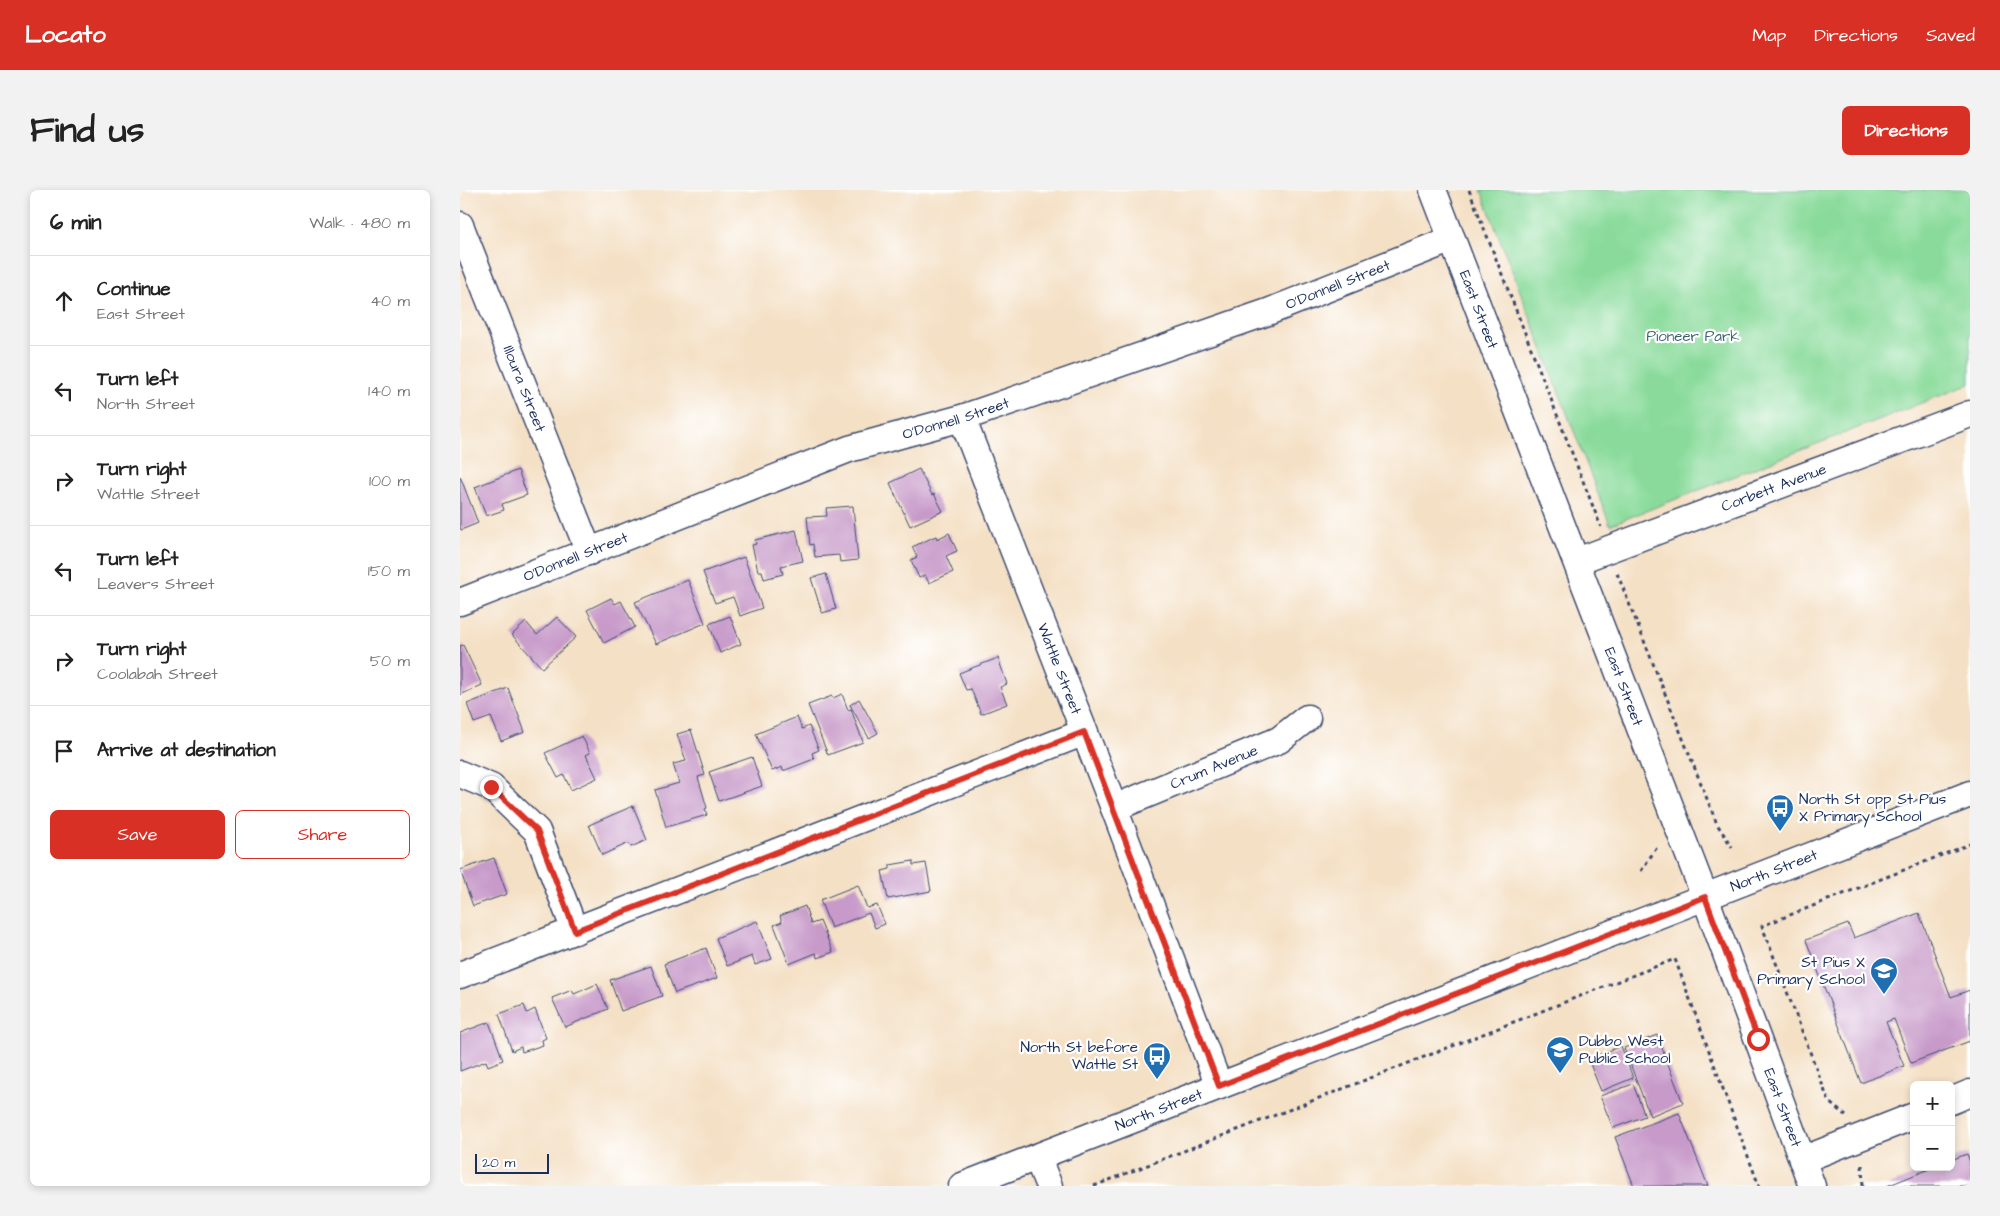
<!DOCTYPE html>
<meta charset="utf-8">
<style>
body{margin:0;font-family:"Architects Daughter",sans-serif;background:#f2f2f2;color:#222}
.controls{position:absolute;right:15px;bottom:15px;display:grid;overflow:hidden;border-radius:8px;box-shadow:0 2px 8px #0003}
.controls button{width:45px;height:45px;display:grid;place-items:center;padding:0;border:0;border-bottom:1px solid #e0e0e0;background:#fff;color:#222;font:25px sans-serif}
.scale{position:absolute;left:15px;bottom:12px;width:74px;box-sizing:border-box;padding-left:5px;border:2px solid #1b2f5e;border-top:0;font-size:14px;line-height:18px;white-space:nowrap;color:#1b2f5e;-webkit-text-stroke:4px #fff;paint-order:stroke}
.stop{position:absolute;width:15px;height:15px;margin:-11px;border:4px solid #d93025;border-radius:50%;background:#fff}
.stop.end{background:#d93025;border-color:#fff;box-shadow:0 1px 5px #0008}
.list{margin:0;padding:0;list-style:none}
h2{display:flex;justify-content:space-between;align-items:center;height:65px;margin:0;padding:0 20px;font-size:21px}
h2 small{font-size:16px;font-weight:400;color:#767676}
.list li{display:grid;grid-template-columns:32px 1fr auto;gap:15px;align-items:center;box-sizing:border-box;height:90px;padding:0 20px;border-top:1px solid #e0e0e0}
.list b{display:block;font-size:19px;white-space:nowrap}
.list p{margin:0;font-size:16px;white-space:nowrap;color:#767676}
.list em{font-size:16px;font-style:normal;color:#767676}
.actions{display:flex;gap:10px;padding:15px 20px}
.actions a{flex:1;padding:11px 0;border:1px solid #d93025;border-radius:8px;text-align:center;font-size:18px;color:#d93025}
.actions .main{background:#d93025;color:#fff}
.icon{flex:none;width:28px;height:28px;fill:none;stroke:currentColor;stroke-width:2;stroke-linecap:round;stroke-linejoin:round}
.map{position:relative;flex:none;width:1510px;height:996px;overflow:hidden;border-radius:8px}
header{display:flex;align-items:center;gap:30px;box-sizing:border-box;height:70px;padding:0 25px;background:#d93025;color:#fff}
header strong{font-size:24px}
nav{display:flex;gap:28px;margin-inline-start:auto;font-size:18px}
.intro{display:flex;align-items:center;justify-content:space-between;box-sizing:border-box;height:120px;padding:0 30px}
h1{margin:0;font-size:35px}
.button{padding:12px 22px;border-radius:8px;background:#d93025;color:#fff;font-size:18px;font-weight:700}
main{display:flex;gap:30px;padding:0 30px}
aside{flex:1;background:#fff;border-radius:8px;box-shadow:0 2px 8px #0003}
.map>svg:first-child{display:block}
.green{fill:#8adb9b;stroke:#52857c}
.building{fill:#c79ac9}
.lines{fill:none;stroke-linecap:round;stroke-linejoin:round}
.minor-casing{stroke:#3c4a6d;stroke-width:29}
.path{stroke:#3c4a6d;stroke-width:3;stroke-dasharray:4 4;stroke-linecap:butt}
.minor{stroke:#fff;stroke-width:26}
.route{stroke:#d93025;stroke-width:6}
.labels{text-anchor:middle;stroke-width:4.5;stroke-linejoin:round;paint-order:stroke}
.street-label{font-size:15px;fill:#1b2f5e;stroke:#fff}
.park-label{font-size:15px;fill:#3c6370;stroke:#fff}
.poi-label{font-size:15px;fill:#1b2f5e;stroke:#fff;text-anchor:start}
</style>
<header>
<strong>Locato</strong>
<nav><a>Map</a><a>Directions</a><a>Saved</a></nav>
</header>
<div class="intro"><h1>Find us</h1><a class="button">Directions</a></div>
<main>
<aside>
<h2>6 min<small>Walk · 480 m</small></h2>
<ul class="list">
<li><svg class="icon" aria-label="ahead" viewBox="0 0 24 24"><path d="M12 20V5M6 11l6-6 6 6"/></svg><div><b>Continue</b><p>East Street</p></div><em>40 m</em></li>
<li><svg class="icon" aria-label="left" viewBox="0 0 24 24"><path d="M17 20v-9H6M10 6l-5 5 5 5"/></svg><div><b>Turn left</b><p>North Street</p></div><em>140 m</em></li>
<li><svg class="icon" aria-label="right" viewBox="0 0 24 24"><path d="M7 20v-9h11M14 6l5 5-5 5"/></svg><div><b>Turn right</b><p>Wattle Street</p></div><em>100 m</em></li>
<li><svg class="icon" aria-label="left" viewBox="0 0 24 24"><path d="M17 20v-9H6M10 6l-5 5 5 5"/></svg><div><b>Turn left</b><p>Leavers Street</p></div><em>150 m</em></li>
<li><svg class="icon" aria-label="right" viewBox="0 0 24 24"><path d="M7 20v-9h11M14 6l5 5-5 5"/></svg><div><b>Turn right</b><p>Coolabah Street</p></div><em>50 m</em></li>
<li><svg class="icon" aria-label="arrive" viewBox="0 0 24 24"><path d="M6 21V4h12l-3 4 3 4H6"/></svg><div><b>Arrive at destination</b></div></li>
</ul>
<div class="actions"><a class="main">Save</a><a>Share</a></div>
</aside>
<div class="map">
<svg width="1510" height="996" viewBox="0 0 1510 996">
<rect width="100%" height="100%" fill="#fff"/>
<filter id="ink" filterUnits="userSpaceOnUse"><feTurbulence type="fractalNoise" baseFrequency=".02" numOctaves="2"/><feDisplacementMap in="SourceGraphic" scale="10" xChannelSelector="R" yChannelSelector="G"/><feConvolveMatrix kernelMatrix="1 2 1 2 8 2 1 2 1" color-interpolation-filters="sRGB"/></filter>
<filter id="wash" filterUnits="userSpaceOnUse"><feTurbulence type="fractalNoise" baseFrequency=".0096" numOctaves="4" result="noise"/><feDisplacementMap in="SourceGraphic" scale="20" xChannelSelector="R" yChannelSelector="G"/><feGaussianBlur stdDeviation="1.12" result="paint"/><feColorMatrix in="noise" values="0 0 0 0 0 0 0 0 0 0 0 0 0 0 0 0 0 1.4 0 .05"/><feComposite in="paint" operator="in"/></filter>
<g filter="url(#wash)">
<rect width="100%" height="100%" fill="#f4e0c5"/>
<!-- green -->
<polygon class="green" points="1021,0 1510,0 1510,194 1150,335"/>
<g id="blocks">
<!-- building -->
<g class="building">
<polygon points="459,279 472,305 474,304 483,321 450,336 430,293"/>
<polygon points="58,280 67,305 42,314 44,320 26,326 15,297"/>
<polygon points="0,286 18,333 1,340 0,337"/>
<polygon points="393,316 398,370 380,372 379,365 355,367 353,354 350,355 347,327 367,326 366,318"/>
<polygon points="336,340 343,371 321,376 323,384 304,389 302,381 298,381 292,355 296,354 295,350"/>
<polygon points="489,343 497,361 486,366 493,382 469,393 465,385 459,388 451,370 457,367 452,357 476,346 477,349"/>
<polygon points="284,367 302,418 280,426 273,407 255,413 243,382"/>
<polygon points="366,384 376,419 362,423 351,388"/>
<polygon points="228,390 245,433 196,454 175,412"/>
<polygon points="151,408 155,414 161,411 175,437 144,453 127,420"/>
<polygon points="270,426 281,454 260,463 249,434"/>
<polygon points="97,427 116,447 82,478 52,445 66,432 77,445"/>
<polygon points="3,455 22,495 0,505 0,456"/>
<polygon points="538,468 547,494 540,497 547,514 521,524 511,499 506,500 499,483"/>
<polygon points="48,498 65,542 41,551 31,527 14,533 7,514"/>
<polygon points="382,504 388,520 391,519 403,552 368,565 348,515 372,506 373,508"/>
<polygon points="399,509 418,543 409,548 390,515"/>
<polygon points="337,527 342,539 349,536 359,560 352,563 354,569 323,581 322,577 312,581 296,544"/>
<polygon points="231,540 245,585 238,587 247,618 245,619 247,625 206,637 195,600 219,593 213,574 226,571 217,544"/>
<polygon points="122,546 130,563 126,565 137,588 111,600 104,585 98,588 85,563"/>
<polygon points="292,567 302,596 259,611 249,582"/>
<polygon points="173,616 187,650 171,657 169,653 142,665 129,635"/>
<polygon points="34,668 47,704 13,716 0,680"/>
<polygon points="453,671 453,675 466,673 471,701 428,709 422,681 430,679 430,675"/>
<polygon points="398,695 407,718 417,715 425,734 415,738 409,723 371,738 360,710"/>
<polygon points="345,716 351,734 360,731 373,762 357,768 356,763 329,774 314,735 322,732 320,726"/>
<polygon points="1459,723 1491,807 1510,800 1510,851 1451,873 1434,829 1426,832 1444,876 1401,893 1346,750 1388,734 1394,748"/>
<polygon points="297,731 312,769 295,775 292,766 267,776 256,748"/>
<polygon points="246,758 257,788 215,803 204,774"/>
<polygon points="191,776 202,806 161,821 150,790"/>
<polygon points="137,794 148,819 105,837 92,808 112,800 114,804"/>
<polygon points="64,815 67,823 75,819 86,848 82,850 83,855 62,862 61,857 52,861 39,824"/>
<polygon points="29,832 43,870 28,876 26,871 0,881 0,843"/>
<polygon points="1197,845 1223,913 1190,926 1164,858"/>
<polygon points="1161,856 1173,888 1141,901 1128,869"/>
<polygon points="1173,894 1185,926 1153,938 1140,906"/>
<polygon points="1219,923 1248,996 1174,996 1155,947"/>
<polygon points="1507,964 1510,972 1510,996 1427,996 1474,977 1491,977 1491,970"/>
</g>
</g>
</g>
<g filter="url(#ink)">
<use href="#blocks" fill-opacity="0" stroke="#3c4a6d" stroke-width="1"/>
<g class="lines">
<!-- minor casing -->
<g class="minor-casing">
<g id="minor">
<path id="s1" d="M973,0L1245,707L1352,996"/>
<path id="s2" d="M0,35L129,362"/>
<path id="s3" d="M502,228L654,618L759,896"/>
<path id="s4" d="M1117,371L1510,224"/>
<path id="s5" d="M0,412L389,259L502,228L808,122L992,49"/>
<polyline points="0,584 31,597 77,641 115,741"/>
<path id="s6" d="M654,618L819,550L847,528"/>
<polyline points="0,785 625,542"/>
<polyline points="1491,911 1510,903"/>
<polyline points="577,967 589,996"/>
<polyline points="1342,970 1454,926"/>
<path id="s7" d="M502,996L1510,604"/>
</g>
</g>
<!-- path -->
<g class="path">
<polyline points="1009,0 1141,337"/>
<polyline points="1157,383 1257,634 1272,657"/>
<polyline points="1181,681 1197,657"/>
<polyline points="1386,926 1369,912 1302,736 1510,654"/>
<polyline points="1402,975 1403,996"/>
<polyline points="634,996 1215,769 1299,996"/>
</g>
<!-- minor -->
<use href="#minor" class="minor"/>
</g>
</g>
<g class="lines" filter="url(#ink)">
<!-- route -->
<polyline class="route" points="31,597 77,641 115,741 624,542 759,896 1245,707 1298,849"/>
</g>
<!-- icons -->
<defs>
<g id="bus-pin" transform="scale(1.4375)"><path d="M0 17L-7.5 6A9.5 9.5 0 1 1 7.5 6Z" fill="#1f6fb2" stroke="#fff"/><path d="M-5-6H5V4H4V6H2V4H-2V6H-4V4H-5ZM-3.5-4V0h7V-4ZM-3.5 1.2v1.5H-2V1.2ZM2 1.2v1.5H3.5V1.2Z" fill="#fff"/></g>
<g id="school-pin" transform="scale(1.4375)"><path d="M0 17L-7.5 6A9.5 9.5 0 1 1 7.5 6Z" fill="#1f6fb2" stroke="#fff"/><path d="M0-5L7-2L0 1L-7-2ZM-4 1L0 2.5L4 1V4Q0 6-4 4Z" fill="#fff"/></g>
</defs>
<g fill-rule="evenodd">
<use href="#bus-pin" x="1320" y="618"/>
<use href="#school-pin" x="1424" y="781"/>
<use href="#school-pin" x="1100" y="860"/>
<use href="#bus-pin" x="697" y="866"/>
</g>
<g class="labels">
<!-- street labels -->
<g class="street-label">
<text dy="5" stroke="none"><textPath href="#s5" startOffset="934">O'Donnell Street</textPath></text>
<text dy="5" stroke="none"><textPath href="#s1" startOffset="128">East Street</textPath></text>
<text dy="5" stroke="none"><textPath href="#s2" startOffset="176">Illoura Street</textPath></text>
<text dy="5" stroke="none"><textPath href="#s5" startOffset="529">O'Donnell Street</textPath></text>
<text dy="5" stroke="none"><textPath href="#s4" startOffset="210">Corbett Avenue</textPath></text>
<text dy="5" stroke="none"><textPath href="#s5" startOffset="124">O'Donnell Street</textPath></text>
<text dy="5" stroke="none"><textPath href="#s3" startOffset="269">Wattle Street</textPath></text>
<text dy="5" stroke="none"><textPath href="#s1" startOffset="532">East Street</textPath></text>
<text dy="5" stroke="none"><textPath href="#s6" startOffset="108">Crum Avenue</textPath></text>
<text dy="5" stroke="none"><textPath href="#s7" startOffset="871">North Street</textPath></text>
<text dy="5" stroke="none"><textPath href="#s1" startOffset="982">East Street</textPath></text>
<text dy="5" stroke="none"><textPath href="#s7" startOffset="211">North Street</textPath></text>
</g>
<!-- park labels -->
<g class="park-label">
<text x="1233" y="151">Pioneer Park</text>
</g>
<!-- poi labels -->
<g class="poi-label">
<text x="1339" y="614">North St opp St Pius<tspan x="1339" dy="17">X Primary School</tspan></text>
<text x="1405" y="777" text-anchor="end">St Pius X<tspan x="1405" dy="17">Primary School</tspan></text>
<text x="1119" y="856">Dubbo West<tspan x="1119" dy="17">Public School</tspan></text>
<text x="678" y="862" text-anchor="end">North St before<tspan x="678" dy="17">Wattle St</tspan></text>
</g>
</g>
</svg>
<div class="controls">
<button>+</button>
<button>−</button>
</div>
<div class="scale">20 m</div>
<div class="stop" style="left:1298px;top:849px"></div>
<div class="stop end" style="left:31px;top:597px"></div>
</div>
</main>
